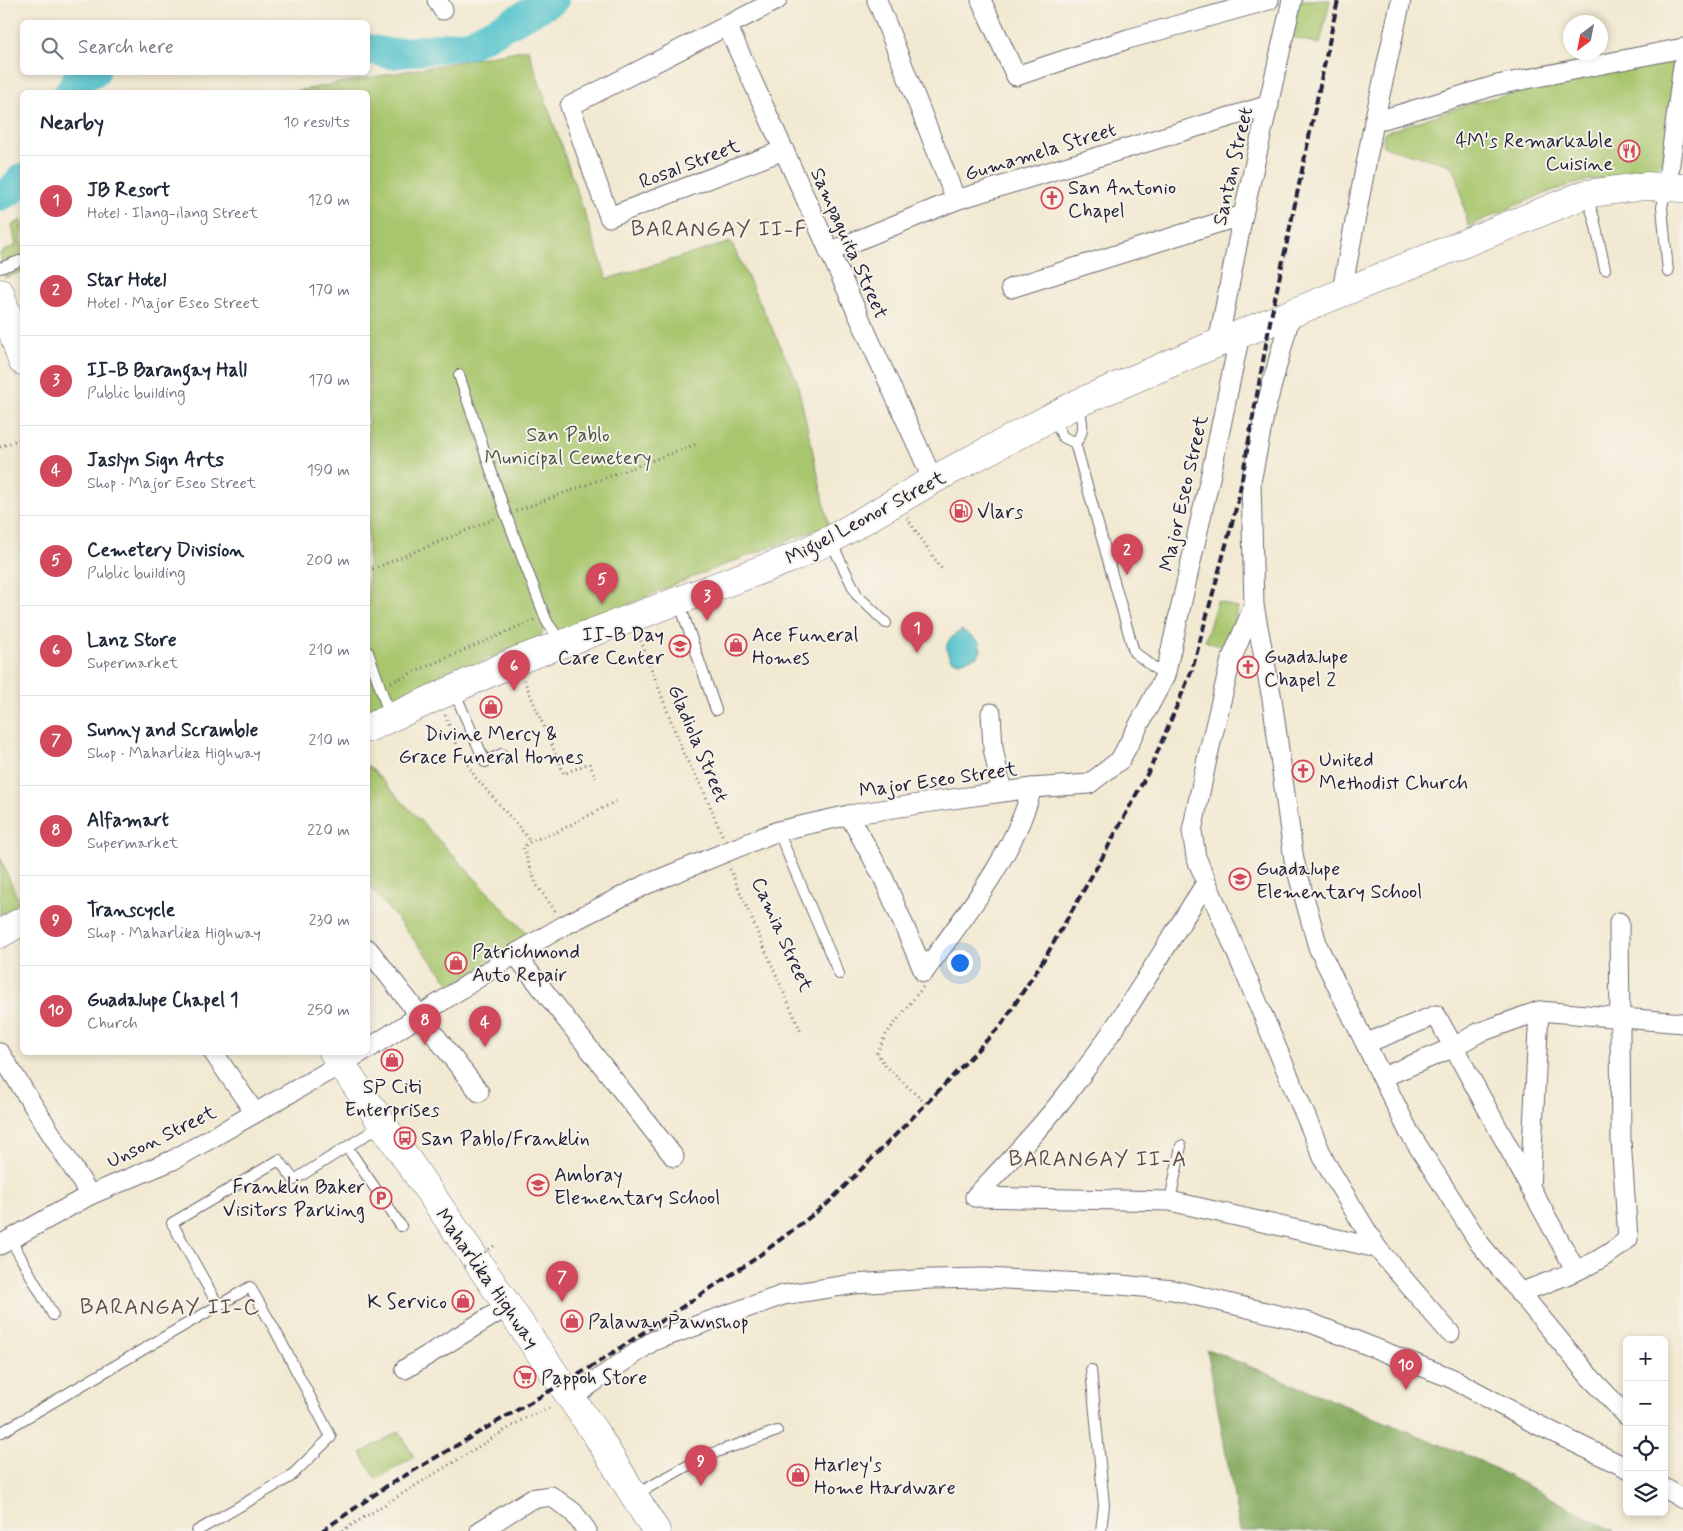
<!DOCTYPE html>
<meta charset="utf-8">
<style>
body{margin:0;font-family:Mynerve,sans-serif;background:#f6f6f7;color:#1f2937}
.controls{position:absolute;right:15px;bottom:15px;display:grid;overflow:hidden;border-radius:8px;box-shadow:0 2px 8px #0003}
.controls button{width:45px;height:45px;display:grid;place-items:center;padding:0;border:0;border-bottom:1px solid #e0e1e3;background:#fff;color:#1f2937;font:25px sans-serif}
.compass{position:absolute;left:1563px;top:15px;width:45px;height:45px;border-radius:50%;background:#fff;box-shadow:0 2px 8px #0003;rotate:212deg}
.you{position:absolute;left:959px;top:962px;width:18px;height:18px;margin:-12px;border:4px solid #fff;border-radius:50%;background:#1a73e8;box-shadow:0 0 0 8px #1a73e833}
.badge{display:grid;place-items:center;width:32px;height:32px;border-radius:50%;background:#d1495b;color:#fff;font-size:16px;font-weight:700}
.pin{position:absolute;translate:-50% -41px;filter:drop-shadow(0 1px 2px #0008)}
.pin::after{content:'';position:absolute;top:26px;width:18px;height:15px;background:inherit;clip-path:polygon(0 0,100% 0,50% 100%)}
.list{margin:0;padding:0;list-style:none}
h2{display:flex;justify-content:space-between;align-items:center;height:65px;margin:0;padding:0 20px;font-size:21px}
h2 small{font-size:16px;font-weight:400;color:#747a83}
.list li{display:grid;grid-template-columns:32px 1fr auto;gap:15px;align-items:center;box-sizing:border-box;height:90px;padding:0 20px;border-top:1px solid #e0e1e3}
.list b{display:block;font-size:19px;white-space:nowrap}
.list p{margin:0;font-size:16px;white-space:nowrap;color:#747a83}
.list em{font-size:16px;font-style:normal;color:#747a83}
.icon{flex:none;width:28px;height:28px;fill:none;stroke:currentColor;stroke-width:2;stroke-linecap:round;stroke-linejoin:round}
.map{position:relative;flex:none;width:1683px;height:1531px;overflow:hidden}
.search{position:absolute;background:#fff;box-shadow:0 2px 8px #0003;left:20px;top:20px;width:350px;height:55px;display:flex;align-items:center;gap:12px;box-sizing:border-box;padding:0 18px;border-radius:8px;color:#747a83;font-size:19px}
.panel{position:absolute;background:#fff;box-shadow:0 2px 8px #0003;left:20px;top:90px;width:350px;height:965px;border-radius:8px}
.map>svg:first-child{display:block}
.green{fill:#a8c66d;stroke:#657454}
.forest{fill:#86ab60;stroke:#54664e}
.water{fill:#58c5cd;stroke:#3d7484}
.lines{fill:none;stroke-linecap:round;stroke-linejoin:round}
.river{stroke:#58c5cd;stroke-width:30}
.lane-casing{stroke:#6b6870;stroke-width:12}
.street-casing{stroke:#6b6870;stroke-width:21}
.secondary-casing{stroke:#6b6870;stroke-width:29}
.primary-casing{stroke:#6b6870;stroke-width:29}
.path{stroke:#6b6870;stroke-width:3;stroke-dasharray:1 4;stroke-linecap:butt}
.lane{stroke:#fff;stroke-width:10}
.street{stroke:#fff;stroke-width:19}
.secondary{stroke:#fff;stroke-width:28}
.primary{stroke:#fff;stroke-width:28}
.rail{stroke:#22223b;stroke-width:4;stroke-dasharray:8 4;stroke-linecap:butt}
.path-bridge{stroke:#6b6870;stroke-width:3;stroke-dasharray:1 4;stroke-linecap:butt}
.labels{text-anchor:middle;stroke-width:4;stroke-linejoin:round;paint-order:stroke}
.poi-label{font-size:20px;fill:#22223b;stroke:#f7f3e8;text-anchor:start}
.street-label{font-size:20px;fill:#22223b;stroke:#f7f3e8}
.park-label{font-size:20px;fill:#4a534a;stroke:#f7f3e8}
.quarter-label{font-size:22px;letter-spacing:1px;fill:#5e4c4a;stroke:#f7f3e8}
</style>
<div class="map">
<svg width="1683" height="1531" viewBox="0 0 1683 1531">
<rect width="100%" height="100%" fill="#f7f3e8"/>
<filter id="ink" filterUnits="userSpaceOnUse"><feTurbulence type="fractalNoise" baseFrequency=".02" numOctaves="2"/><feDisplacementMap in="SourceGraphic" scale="10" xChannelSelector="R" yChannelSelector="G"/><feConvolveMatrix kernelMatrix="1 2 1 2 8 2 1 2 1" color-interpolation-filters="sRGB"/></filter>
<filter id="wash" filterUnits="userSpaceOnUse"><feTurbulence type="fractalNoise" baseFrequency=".0096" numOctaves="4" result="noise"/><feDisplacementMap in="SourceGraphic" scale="20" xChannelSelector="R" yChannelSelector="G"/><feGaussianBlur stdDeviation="1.12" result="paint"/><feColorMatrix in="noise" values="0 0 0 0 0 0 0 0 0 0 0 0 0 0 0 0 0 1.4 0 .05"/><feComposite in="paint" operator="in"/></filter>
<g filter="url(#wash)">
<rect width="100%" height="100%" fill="#f2e9d2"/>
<!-- green -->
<g class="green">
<polygon points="1300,0 1330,0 1320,44 1291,37"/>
<path d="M528,49L607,279L731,242L797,381L829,525C738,560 645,592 559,639L547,623L536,645L508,650L368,712V92H291Z"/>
<path d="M1672,60L1677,68L1664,159C1649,182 1609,175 1586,181C1545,190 1506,211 1468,226L1457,175L1450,165L1383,146L1384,133L1476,102L1612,70Z"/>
<polygon points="22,220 22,272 5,278 0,253 16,245 12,225"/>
<polygon points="1217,601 1238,608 1226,648 1205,641"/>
<polygon points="368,765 529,936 452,986 368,884 368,823 370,820 368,817"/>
<polygon points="0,857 20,904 0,915"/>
<polygon points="399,1431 414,1457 376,1479 361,1453"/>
</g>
<!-- forest -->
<polygon class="forest" points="1207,1349 1478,1460 1614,1531 1240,1531"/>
<!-- water -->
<path class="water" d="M962,630L979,642L981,651L978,656L960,662L951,660C942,644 948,639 962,630Z"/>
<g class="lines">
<!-- river -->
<g class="river">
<polyline points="368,49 391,54 470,44 554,0"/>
<polyline points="69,92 77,79 95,72"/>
<polyline points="0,196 11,191 22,178"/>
</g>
</g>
</g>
<g filter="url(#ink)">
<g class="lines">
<!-- lane casing -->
<g class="lane-casing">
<g id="lane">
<polyline points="1666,189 1662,207 1668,272"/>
<polyline points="1586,195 1594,218 1605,269"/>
<polyline points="0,268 22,260"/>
<polyline points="459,375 506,515 547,622 562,643"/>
<path d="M1053,418L1063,437L1075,443C1087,431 1081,418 1078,403"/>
<polyline points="1075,443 1134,652 1165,676"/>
<polyline points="830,540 857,595 886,623"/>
<polyline points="679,602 716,710"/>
<polyline points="368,652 390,716"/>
<polyline points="454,691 485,762 502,754"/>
<polyline points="778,831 839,974"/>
<polyline points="347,1147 401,1226"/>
<polyline points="1170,1201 1181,1146"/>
<polyline points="11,1240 53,1315"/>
<polyline points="218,1305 172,1223 279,1160 294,1180 382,1125"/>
<polyline points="1091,1370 1104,1505 1101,1531"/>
<polyline points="0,1433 250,1287 275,1330 331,1437 290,1477 197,1531"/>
<polyline points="635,1495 705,1456 777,1431"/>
</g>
</g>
<!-- street casing -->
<g class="street-casing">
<g id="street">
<polyline points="437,0 443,10"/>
<polyline points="777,0 570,106 609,217 784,150"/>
<polyline points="877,0 956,200"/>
<polyline points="981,0 1016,76 1128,39 1269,0"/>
<polyline points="727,25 933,480"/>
<polyline points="1374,122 1497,85 1683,48"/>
<polyline points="1667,186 1683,65"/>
<polyline points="829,252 956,200 1269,105"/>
<polyline points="1011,288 1243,215"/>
<polyline points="1341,295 1374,122 1401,0"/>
<polyline points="1291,313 1265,411 1251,482 1254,606 1272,699 1294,860 1318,947 1409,1132 1480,1244 1589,1376 1627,1416"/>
<polyline points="1218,343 1243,215 1292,0"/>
<polyline points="1254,606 1231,660 1207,759 1192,831 1196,857 1325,1162 1377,1248"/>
<polyline points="991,713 993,748 1002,792"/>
<polyline points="849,815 883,877 924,972"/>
<polyline points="368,949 479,1092"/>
<polyline points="515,954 674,1157"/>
<path d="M924,972C965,915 1014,856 1032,788"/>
<polyline points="1367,1043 1436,1015 1576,1271"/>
<polyline points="368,1049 515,954 565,925 645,885 778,831 849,815 938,801 1032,788 1089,784 1120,760 1165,676 1212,469 1240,334"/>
<polyline points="213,1052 255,1113"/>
<polyline points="0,1053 90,1195"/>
<polyline points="1383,1077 1452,1048 1478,1033 1539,1011 1683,1023"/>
<polyline points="1530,1188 1539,1011"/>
<polyline points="975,1197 1170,1201 1377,1248 1450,1333"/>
<path d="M975,1197C1012,1158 1050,1118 1082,1074C1127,1013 1165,947 1206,883"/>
<polyline points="0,1245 90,1195 173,1160 362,1052"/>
<path d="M1519,1293C1556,1279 1598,1266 1628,1239L1621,1140L1619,922"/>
<polyline points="405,1369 508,1306"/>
<polyline points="571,1398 653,1341 783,1295 854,1284 931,1279 986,1278 1121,1285 1173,1290 1311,1323 1451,1378 1532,1422 1627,1468"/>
<polyline points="1664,1488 1683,1499"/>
<polyline points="480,1531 531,1499 551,1496 573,1512 587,1531"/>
</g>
</g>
<!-- secondary casing -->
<g class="secondary-casing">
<g id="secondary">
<polyline points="368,728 516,661 790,559 830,540 933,480 1078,403 1218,343 1586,194 1645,186 1683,188"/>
<polyline points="0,934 22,921"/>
</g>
</g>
<!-- primary casing -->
<g class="primary-casing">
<g id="primary">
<polyline points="0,293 22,361"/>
<polyline points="333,1052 596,1434 656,1531"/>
</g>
</g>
<!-- path -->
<g class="path">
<polyline points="0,447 22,438"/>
<polyline points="516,511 699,443"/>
<polyline points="907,518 943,571"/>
<polyline points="368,571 494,519"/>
<polyline points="639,636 684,755 702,787 722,835"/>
<polyline points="524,680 564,774 589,763 597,780"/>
<polyline points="391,682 534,620"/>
<polyline points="445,715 460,752 476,778 531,841"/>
<polyline points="730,869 801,1032"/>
<polyline points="555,911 536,884 523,847 531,841 557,832 618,800"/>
<polyline points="923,987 885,1036 877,1053 885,1065 926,1104"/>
<polyline points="342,1531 525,1418 552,1407"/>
</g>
<!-- lane -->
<use href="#lane" class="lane"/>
<!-- street -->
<use href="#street" class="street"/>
<!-- secondary -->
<use href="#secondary" class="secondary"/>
<!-- primary -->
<use href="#primary" class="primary"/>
<!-- rail -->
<polyline class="rail" points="322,1531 387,1486 591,1367 752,1261 827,1204 926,1104 1002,1024 1046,956 1102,858 1151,767 1192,670 1238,501 1270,322 1338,0"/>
<!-- path-bridge -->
<polyline class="path-bridge" points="464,1266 494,1246"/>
</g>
</g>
<!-- icons -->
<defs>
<g id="restaurant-ring" transform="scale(1.125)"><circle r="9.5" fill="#f7f3e8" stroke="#d1495b" stroke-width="1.5"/><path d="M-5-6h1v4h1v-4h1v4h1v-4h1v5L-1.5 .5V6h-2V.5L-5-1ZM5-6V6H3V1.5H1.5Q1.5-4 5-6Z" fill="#d1495b"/></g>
<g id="church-ring" transform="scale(1.125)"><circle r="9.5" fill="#f7f3e8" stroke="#d1495b" stroke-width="1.5"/><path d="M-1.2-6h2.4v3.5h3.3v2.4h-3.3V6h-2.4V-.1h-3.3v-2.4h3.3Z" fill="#d1495b"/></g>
<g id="fuel-ring" transform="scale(1.125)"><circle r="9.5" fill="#f7f3e8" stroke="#d1495b" stroke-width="1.5"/><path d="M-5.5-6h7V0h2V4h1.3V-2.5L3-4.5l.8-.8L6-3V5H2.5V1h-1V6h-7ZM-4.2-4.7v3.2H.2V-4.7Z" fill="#d1495b"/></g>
<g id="shop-ring" transform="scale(1.125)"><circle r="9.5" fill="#f7f3e8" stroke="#d1495b" stroke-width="1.5"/><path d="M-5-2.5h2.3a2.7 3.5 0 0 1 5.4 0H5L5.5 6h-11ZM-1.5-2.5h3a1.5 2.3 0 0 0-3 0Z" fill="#d1495b"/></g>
<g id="school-ring" transform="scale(1.125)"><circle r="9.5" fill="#f7f3e8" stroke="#d1495b" stroke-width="1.5"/><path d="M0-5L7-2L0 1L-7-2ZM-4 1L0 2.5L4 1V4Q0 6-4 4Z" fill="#d1495b"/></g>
<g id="bus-ring" transform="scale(1.125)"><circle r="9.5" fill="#f7f3e8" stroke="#d1495b" stroke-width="1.5"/><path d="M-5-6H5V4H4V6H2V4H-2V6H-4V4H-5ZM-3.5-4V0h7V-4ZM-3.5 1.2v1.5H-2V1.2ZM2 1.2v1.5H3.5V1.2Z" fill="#d1495b"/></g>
<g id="parking-ring" transform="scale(1.125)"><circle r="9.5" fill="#f7f3e8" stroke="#d1495b" stroke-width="1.5"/><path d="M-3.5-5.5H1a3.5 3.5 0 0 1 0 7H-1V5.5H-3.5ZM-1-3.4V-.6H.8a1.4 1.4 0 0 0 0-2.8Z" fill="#d1495b"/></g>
<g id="supermarket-ring" transform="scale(1.125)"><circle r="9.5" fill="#f7f3e8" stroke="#d1495b" stroke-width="1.5"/><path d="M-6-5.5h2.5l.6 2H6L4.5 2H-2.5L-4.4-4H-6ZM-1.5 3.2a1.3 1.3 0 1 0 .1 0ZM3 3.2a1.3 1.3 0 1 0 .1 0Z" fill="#d1495b"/></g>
</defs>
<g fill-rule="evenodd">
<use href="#restaurant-ring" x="1629" y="151"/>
<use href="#church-ring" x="1052" y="198"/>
<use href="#fuel-ring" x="961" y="511"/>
<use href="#shop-ring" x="736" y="645"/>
<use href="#school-ring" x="680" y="646"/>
<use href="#church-ring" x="1248" y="667"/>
<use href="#shop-ring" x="491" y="707"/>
<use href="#church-ring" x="1303" y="771"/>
<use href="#school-ring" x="1240" y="879"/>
<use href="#shop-ring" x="456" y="963"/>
<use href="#shop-ring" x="392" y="1060"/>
<use href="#bus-ring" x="405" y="1138"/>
<use href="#school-ring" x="538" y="1185"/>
<use href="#parking-ring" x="381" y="1198"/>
<use href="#shop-ring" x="463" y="1301"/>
<use href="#shop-ring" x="572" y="1321"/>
<use href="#supermarket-ring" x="525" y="1377"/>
<use href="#shop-ring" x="798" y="1475"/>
</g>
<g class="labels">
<!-- poi labels -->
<g class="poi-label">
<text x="1613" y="147" text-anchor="end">4M's Remarkable<tspan x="1613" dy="23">Cuisine</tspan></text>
<text x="1068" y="194">San Antonio<tspan x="1068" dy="23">Chapel</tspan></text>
<text x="977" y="518">Vlars</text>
<text x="664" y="641" text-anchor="end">II-B Day<tspan x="664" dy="23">Care Center</tspan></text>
<text x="752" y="641">Ace Funeral<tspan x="752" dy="23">Homes</tspan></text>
<text x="1264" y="663">Guadalupe<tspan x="1264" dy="23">Chapel 2</tspan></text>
<text x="491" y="740" text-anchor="middle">Divine Mercy &amp;<tspan x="491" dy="23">Grace Funeral Homes</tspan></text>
<text x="1319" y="766">United<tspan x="1319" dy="23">Methodist Church</tspan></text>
<text x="1256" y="875">Guadalupe<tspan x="1256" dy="23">Elementary School</tspan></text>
<text x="472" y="958">Patrichmond<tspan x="472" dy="23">Auto Repair</tspan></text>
<text x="392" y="1093" text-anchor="middle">SP Citi<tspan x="392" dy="23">Enterprises</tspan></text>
<text x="421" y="1145">San Pablo/Franklin</text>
<text x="554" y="1181">Ambray<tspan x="554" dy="23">Elementary School</tspan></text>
<text x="365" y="1193" text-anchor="end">Franklin Baker<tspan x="365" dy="23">Visitors Parking</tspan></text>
<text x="447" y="1308" text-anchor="end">K Servico</text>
<text x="588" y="1328">Palawan Pawnshop</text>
<text x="541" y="1384">Pappoh Store</text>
<text x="814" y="1471">Harley's<tspan x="814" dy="23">Home Hardware</tspan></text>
</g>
<!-- street labels -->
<g class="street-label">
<text transform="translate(1040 151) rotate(-17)" y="7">Gumamela Street</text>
<text transform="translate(689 163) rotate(-21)" y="7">Rosal Street</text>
<text transform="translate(1232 166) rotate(-77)" y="7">Santan Street</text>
<text transform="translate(850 243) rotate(66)" y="7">Sampaguita Street</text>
<text transform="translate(1183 493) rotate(-77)" y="7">Major Eseo Street</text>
<text transform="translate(865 517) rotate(-28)" y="7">Miguel Leonor Street</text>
<text transform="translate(699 743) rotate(67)" y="7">Gladiola Street</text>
<text transform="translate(938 779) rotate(-8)" y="7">Major Eseo Street</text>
<text transform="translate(783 934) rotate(66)" y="7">Camia Street</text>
<text transform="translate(161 1136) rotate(-26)" y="7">Unson Street</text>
<text transform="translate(488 1278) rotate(55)" y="7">Maharlika Highway</text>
</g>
<!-- park labels -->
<g class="park-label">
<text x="568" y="441">San Pablo<tspan x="568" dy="23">Municipal Cemetery</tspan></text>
</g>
<!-- quarter labels -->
<g class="quarter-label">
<text x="719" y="236">BARANGAY II-F</text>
<text x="1098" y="1166">BARANGAY II-A</text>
<text x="170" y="1314">BARANGAY II-C</text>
</g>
</g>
</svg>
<div class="controls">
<button>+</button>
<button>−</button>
<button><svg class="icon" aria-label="locate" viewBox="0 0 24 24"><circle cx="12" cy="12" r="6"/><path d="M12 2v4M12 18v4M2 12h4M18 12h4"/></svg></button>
<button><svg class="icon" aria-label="layers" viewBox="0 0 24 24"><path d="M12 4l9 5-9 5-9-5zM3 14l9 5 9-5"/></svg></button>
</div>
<svg class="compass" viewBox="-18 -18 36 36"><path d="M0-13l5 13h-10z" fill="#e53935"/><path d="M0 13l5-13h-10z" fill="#747a83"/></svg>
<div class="you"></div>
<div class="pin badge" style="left:917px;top:653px">1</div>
<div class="pin badge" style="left:1127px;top:575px">2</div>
<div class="pin badge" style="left:707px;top:621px">3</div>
<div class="pin badge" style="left:485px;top:1047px">4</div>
<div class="pin badge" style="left:602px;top:604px">5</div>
<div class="pin badge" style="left:514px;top:691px">6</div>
<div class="pin badge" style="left:562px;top:1302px">7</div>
<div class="pin badge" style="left:425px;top:1045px">8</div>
<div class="pin badge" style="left:701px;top:1486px">9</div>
<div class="pin badge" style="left:1406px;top:1390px">10</div>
<div class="search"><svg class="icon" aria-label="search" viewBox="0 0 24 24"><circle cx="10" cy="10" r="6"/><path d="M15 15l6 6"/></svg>Search here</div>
<section class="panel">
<h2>Nearby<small>10 results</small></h2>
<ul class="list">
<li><span class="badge">1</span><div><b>JB Resort</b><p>Hotel · Ilang-ilang Street</p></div><em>120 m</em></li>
<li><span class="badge">2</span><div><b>Star Hotel</b><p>Hotel · Major Eseo Street</p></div><em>170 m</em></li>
<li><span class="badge">3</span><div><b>II-B Barangay Hall</b><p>Public building</p></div><em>170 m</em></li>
<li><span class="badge">4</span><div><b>Jaslyn Sign Arts</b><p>Shop · Major Eseo Street</p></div><em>190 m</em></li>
<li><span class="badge">5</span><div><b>Cemetery Division</b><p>Public building</p></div><em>200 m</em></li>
<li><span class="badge">6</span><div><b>Lanz Store</b><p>Supermarket</p></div><em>210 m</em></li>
<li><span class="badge">7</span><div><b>Sunny and Scramble</b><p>Shop · Maharlika Highway</p></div><em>210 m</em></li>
<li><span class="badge">8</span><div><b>Alfamart</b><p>Supermarket</p></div><em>220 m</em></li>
<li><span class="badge">9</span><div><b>Transcycle</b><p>Shop · Maharlika Highway</p></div><em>230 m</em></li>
<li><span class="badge">10</span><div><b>Guadalupe Chapel 1</b><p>Church</p></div><em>250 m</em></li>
</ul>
</section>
</div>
